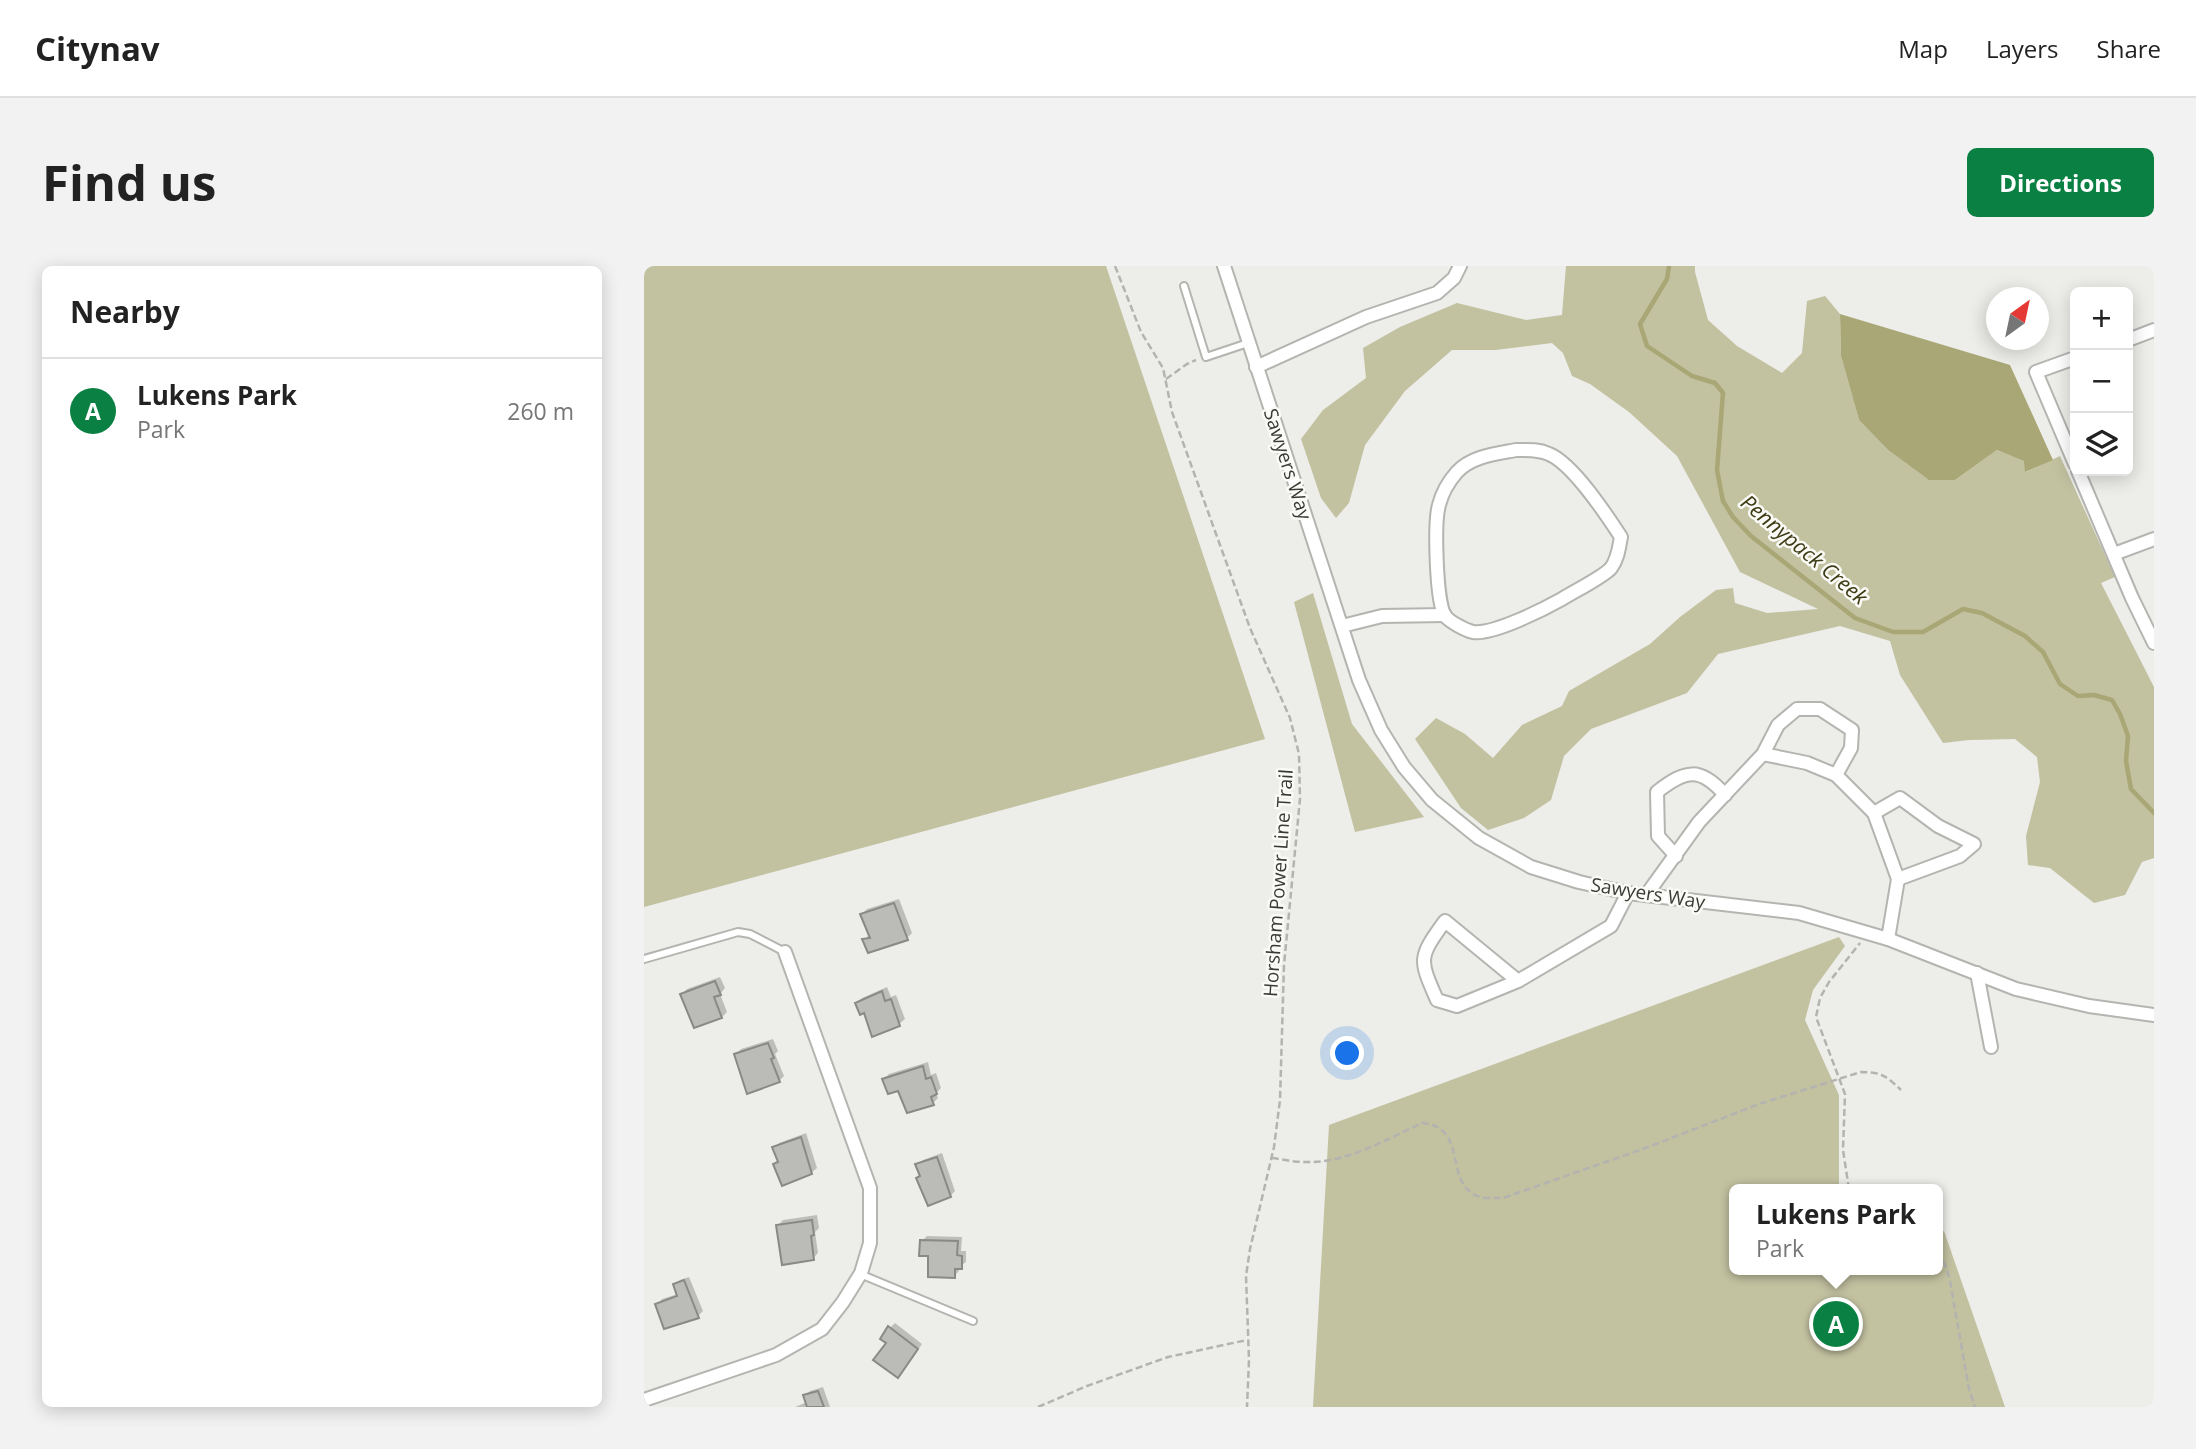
<!DOCTYPE html>
<meta charset="utf-8">
<style>
body{margin:0;font-family:"Open Sans",sans-serif;background:#f2f2f2;color:#222}
.controls{position:absolute;right:21px;top:21px;display:grid;overflow:hidden;border-radius:10px;box-shadow:0 4px 18px #0003}
.controls button{width:63px;height:63px;display:grid;place-items:center;padding:0;border:0;border-bottom:2px solid #e0e0e0;background:#fff;color:#222;font:35px sans-serif}
.compass{position:absolute;left:1342px;top:21px;width:63px;height:63px;border-radius:50%;background:#fff;box-shadow:0 4px 18px #0003;rotate:33deg}
.you{position:absolute;left:704px;top:788px;width:24px;height:24px;margin:-18px;border:5px solid #fff;border-radius:50%;background:#1a73e8;box-shadow:0 0 0 10px #1a73e833}
.badge{display:grid;place-items:center;width:46px;height:46px;border-radius:50%;background:#0b8043;color:#fff;font-size:23px;font-weight:700}
.pin{position:absolute;translate:-50% -50%;border:4px solid #fff;box-shadow:0 2px 7px #0006}
.popup{position:absolute;left:1085px;top:918px;width:214px;height:91px;box-sizing:border-box;display:grid;place-content:center;border-radius:10px;background:#fff;filter:drop-shadow(0 2px 5px #0005);font-size:23px;white-space:nowrap;color:#767676}
.popup b{font-size:26px;color:#222}
.popup::after{content:'';position:absolute;left:50%;top:100%;margin-left:-14px;border:14px solid transparent;border-top-color:#fff}
.list{margin:0;padding:0;list-style:none}
h2{display:flex;justify-content:space-between;align-items:center;height:91px;margin:0;padding:0 28px;font-size:30px}
h2 small{font-size:23px;font-weight:400;color:#767676}
.list li{display:grid;grid-template-columns:46px 1fr auto;gap:21px;align-items:center;box-sizing:border-box;height:105px;padding:0 28px;border-top:2px solid #e0e0e0}
.list b{display:block;font-size:26px;white-space:nowrap}
.list p{margin:0;font-size:23px;white-space:nowrap;color:#767676}
.list em{font-size:23px;font-style:normal;color:#767676}
.icon{flex:none;width:38px;height:38px;fill:none;stroke:currentColor;stroke-width:2;stroke-linecap:round;stroke-linejoin:round}
.map{position:relative;flex:none;width:1510px;height:1141px;overflow:hidden;border-radius:10px}
header{display:flex;align-items:center;gap:42px;box-sizing:border-box;height:98px;padding:0 35px;background:#fff;border-bottom:2px solid #e0e0e0}
header strong{font-size:33px}
nav{display:flex;gap:38px;margin-inline-start:auto;font-size:24px}
.intro{display:flex;align-items:center;justify-content:space-between;box-sizing:border-box;height:168px;padding:0 42px}
h1{margin:0;font-size:49px}
.button{padding:18px 32px;border-radius:10px;background:#0b8043;color:#fff;font-size:24px;font-weight:700}
main{display:flex;gap:42px;padding:0 42px}
aside{flex:1;background:#fff;border-radius:10px;box-shadow:0 4px 18px #0003}
.map>svg:first-child{display:block}
.green{fill:#c2c1a0}
.water{fill:#a9a775}
.shadow{fill:#0003}
.lines{fill:none;stroke-linecap:round;stroke-linejoin:round}
.stream{stroke:#a9a775;stroke-width:4.5}
.building{fill:#bbbbb8;stroke:#898986;stroke-width:2}
.service-casing{stroke:#b4b4b1;stroke-width:10}
.minor-casing{stroke:#b4b4b1;stroke-width:16}
.path{stroke:#b3b3b0;stroke-width:2.5;stroke-dasharray:7 3.5;stroke-linecap:butt}
.service{stroke:#fff;stroke-width:6}
.minor{stroke:#fff;stroke-width:12}
.labels{text-anchor:middle;stroke-width:5;stroke-linejoin:round;paint-order:stroke}
.street-label{font-size:19px;fill:#393937;stroke:#fafaf6}
.water-label{font-size:21px;font-style:italic;fill:#3f3d15;stroke:#fafaf6}
</style>
<header>
<strong>Citynav</strong>
<nav><a>Map</a><a>Layers</a><a>Share</a></nav>
</header>
<div class="intro"><h1>Find us</h1><a class="button">Directions</a></div>
<main>
<aside>
<h2>Nearby<small></small></h2>
<ul class="list">
<li><span class="badge">A</span><div><b>Lukens Park</b><p>Park</p></div><em>260 m</em></li>
</ul>
</aside>
<div class="map">
<svg width="1510" height="1141" viewBox="0 0 1510 1141">
<rect width="100%" height="100%" fill="#edede9"/>
<!-- green -->
<g class="green">
<polygon points="0,0 462,0 621,473 0,641"/>
<polygon points="922,0 1051,0 1051,6 1064,54 1093,80 1138,107 1158,87 1163,35 1181,30 1196,48 1197,90 1215,154 1244,184 1284,213 1311,214 1353,184 1381,195 1382,206 1416,190 1471,311 1457,317 1510,421 1510,592 1498,596 1481,629 1450,637 1406,602 1384,599 1382,570 1396,516 1393,491 1371,473 1325,474 1299,477 1256,409 1246,375 1196,360 1074,388 1043,427 947,463 920,490 907,534 880,552 844,564 817,542 771,473 792,452 821,468 849,492 878,459 918,440 925,425 1006,378 1036,351 1072,324 1089,322 1091,337 1123,347 1174,343 1096,306 1033,190 985,146 946,118 928,110 919,87 908,77 851,84 808,84 761,125 721,179 705,237 692,252 677,232 657,173 679,144 722,112 719,82 756,61 813,37 882,54 918,49"/>
<polygon points="669,327 708,458 780,551 711,566 650,336"/>
<polygon points="1195,671 1201,680 1169,724 1161,754 1195,829 1195,923 1090,923 1090,1004 1294,1004 1294,968 1300,965 1361,1141 669,1141 685,859"/>
</g>
<!-- water -->
<polygon class="water" points="1196,48 1366,99 1409,194 1381,206 1380,195 1353,184 1311,214 1285,214 1244,184 1215,154 1197,90"/>
<!-- shadow -->
<g class="shadow">
<polygon points="255,633 268,667 263,672 220,674 226,668 218,648 223,643"/>
<polygon points="76,711 81,722 76,728 83,746 78,751 51,760 38,728 43,723"/>
<polygon points="243,721 247,731 252,729 261,753 255,758 221,745 213,737 218,732"/>
<polygon points="129,773 134,785 131,788 140,810 135,815 92,788 97,783"/>
<polygon points="284,796 287,809 292,807 297,822 292,827 294,832 289,837 255,823 240,813 245,808"/>
<polygon points="162,867 173,902 167,907 131,898 135,894 130,882 135,877"/>
<polygon points="298,887 311,925 306,930 274,912 277,909 273,899 279,894"/>
<polygon points="173,949 175,962 171,966 174,987 169,992 134,959 139,954"/>
<polygon points="283,970 318,971 317,985 322,985 322,996 315,1001 315,1005 310,1010 285,989 278,975"/>
<polygon points="45,1011 59,1045 54,1050 21,1061 13,1039 18,1033 34,1028 31,1019 36,1014"/>
<polygon points="251,1057 278,1078 259,1105 244,1077 246,1062"/>
<polygon points="179,1121 186,1141 151,1141 163,1136 161,1130 166,1125"/>
</g>
<g class="lines">
<!-- stream -->
<polyline class="stream" points="1025,0 1023,13 996,58 1003,80 1048,110 1071,117 1079,127 1073,204 1079,235 1089,251 1107,270 1211,352 1249,366 1279,366 1319,343 1338,347 1381,370 1399,386 1416,418 1434,430 1450,429 1468,434 1476,448 1484,470 1482,495 1487,523 1510,547"/>
</g>
<!-- building -->
<g class="building">
<polygon points="250,637 264,674 224,687 218,673 226,672 216,648"/>
<polygon points="71,715 77,729 70,731 78,752 50,762 36,728"/>
<polygon points="238,725 241,735 247,733 256,760 228,771 220,747 216,749 211,737"/>
<polygon points="124,777 130,792 127,793 136,816 103,828 90,788"/>
<polygon points="279,800 282,813 287,811 293,828 287,831 290,839 263,847 254,825 244,828 238,813"/>
<polygon points="157,871 168,908 138,920 129,898 134,896 128,881"/>
<polygon points="293,891 307,931 284,940 272,912 276,910 271,898"/>
<polygon points="168,954 170,969 167,970 170,994 138,999 132,959"/>
<polygon points="276,974 314,975 313,989 318,990 318,1003 311,1003 311,1012 284,1011 284,990 275,990"/>
<polygon points="40,1014 55,1052 20,1063 11,1038 33,1030 29,1018"/>
<polygon points="244,1060 274,1083 254,1112 229,1094 242,1077 236,1073"/>
<polygon points="174,1125 180,1141 163,1141 159,1129"/>
</g>
<g class="lines">
<!-- service casing -->
<g class="service-casing">
<g id="service">
<polyline points="540,20 562,91 604,77"/>
<polyline points="0,693 94,666 106,668 141,686"/>
<polyline points="216,1008 329,1055"/>
</g>
</g>
<!-- minor casing -->
<g class="minor-casing">
<g id="minor">
<polyline points="580,0 715,414 737,464 760,501 788,534 835,572 887,601 935,616 984,627 1155,647 1244,673 1372,723 1445,740 1510,749"/>
<polyline points="1484,74 1510,64"/>
<polyline points="1431,92 1392,106 1431,198"/>
<polyline points="612,101 722,51 793,27 810,12 816,0"/>
<path d="M872,184C883,184 894,183 905,188C929,198 962,248 977,271C975,281 974,293 967,302C961,310 929,326 918,333C900,343 849,369 829,366C821,364 806,356 801,350C792,336 790,256 795,239C798,227 805,215 813,206C828,190 852,188 872,184Z"/>
<polyline points="1434,205 1488,332 1510,377"/>
<polyline points="1470,288 1510,273"/>
<polyline points="698,360 738,350 801,349"/>
<polyline points="1119,488 1163,497 1192,509 1230,547 1254,613 1244,673"/>
<polyline points="1230,547 1256,532 1294,560 1330,578 1316,590 1254,613"/>
<path d="M1032,590L1014,570L1013,526C1041,504 1056,500 1081,529"/>
<polyline points="1003,628 1055,556 1119,488 1134,459 1153,443 1176,443 1208,464 1207,482 1192,509"/>
<polyline points="1333,707 1347,781"/>
<path d="M874,715L801,655C774,692 775,693 793,734L813,740L874,715L967,660L984,627"/>
<polyline points="0,1134 132,1089 178,1063 199,1036 217,1007 226,977 226,922 141,686"/>
</g>
</g>
<!-- path -->
<g class="path">
<polyline points="471,0 497,66 519,102 528,146 606,362 646,452 655,488 656,533 640,699 636,834 630,881 606,983 602,1010 605,1094 603,1141"/>
<polyline points="522,113 543,98 552,94"/>
<path d="M628,892C638,893 649,896 660,896C701,898 741,874 778,857C824,861 800,913 831,929C839,933 850,932 859,932L999,883L1115,838L1217,806C1238,806 1242,810 1257,824"/>
<polyline points="1205,923 1199,884 1201,828 1172,751 1176,732 1185,716 1216,677"/>
<polyline points="1294,986 1303,1003 1306,1015 1325,1123 1331,1141"/>
<polyline points="394,1141 443,1120 524,1091 603,1074"/>
</g>
<!-- service -->
<use href="#service" class="service"/>
<!-- minor -->
<use href="#minor" class="minor"/>
</g>
<g class="labels">
<!-- street labels -->
<g class="street-label">
<text transform="translate(644 198) rotate(72)" y="7">Sawyers Way</text>
<text transform="translate(634 617) rotate(-86)" y="7">Horsham Power Line Trail</text>
<text transform="translate(1004 627) rotate(9)" y="7">Sawyers Way</text>
</g>
<!-- water labels -->
<g class="water-label">
<text transform="translate(1160 284) rotate(40)" y="7">Pennypack Creek</text>
</g>
</g>
</svg>
<div class="controls">
<button>+</button>
<button>−</button>
<button><svg class="icon" aria-label="layers" viewBox="0 0 24 24"><path d="M12 4l9 5-9 5-9-5zM3 14l9 5 9-5"/></svg></button>
</div>
<svg class="compass" viewBox="-18 -18 36 36"><path d="M0-13l5 13h-10z" fill="#e53935"/><path d="M0 13l5-13h-10z" fill="#767676"/></svg>
<div class="you"></div>
<div class="pin badge" style="left:1192px;top:1058px">A</div>
<div class="popup"><b>Lukens Park</b>Park</div>
</div>
</main>
